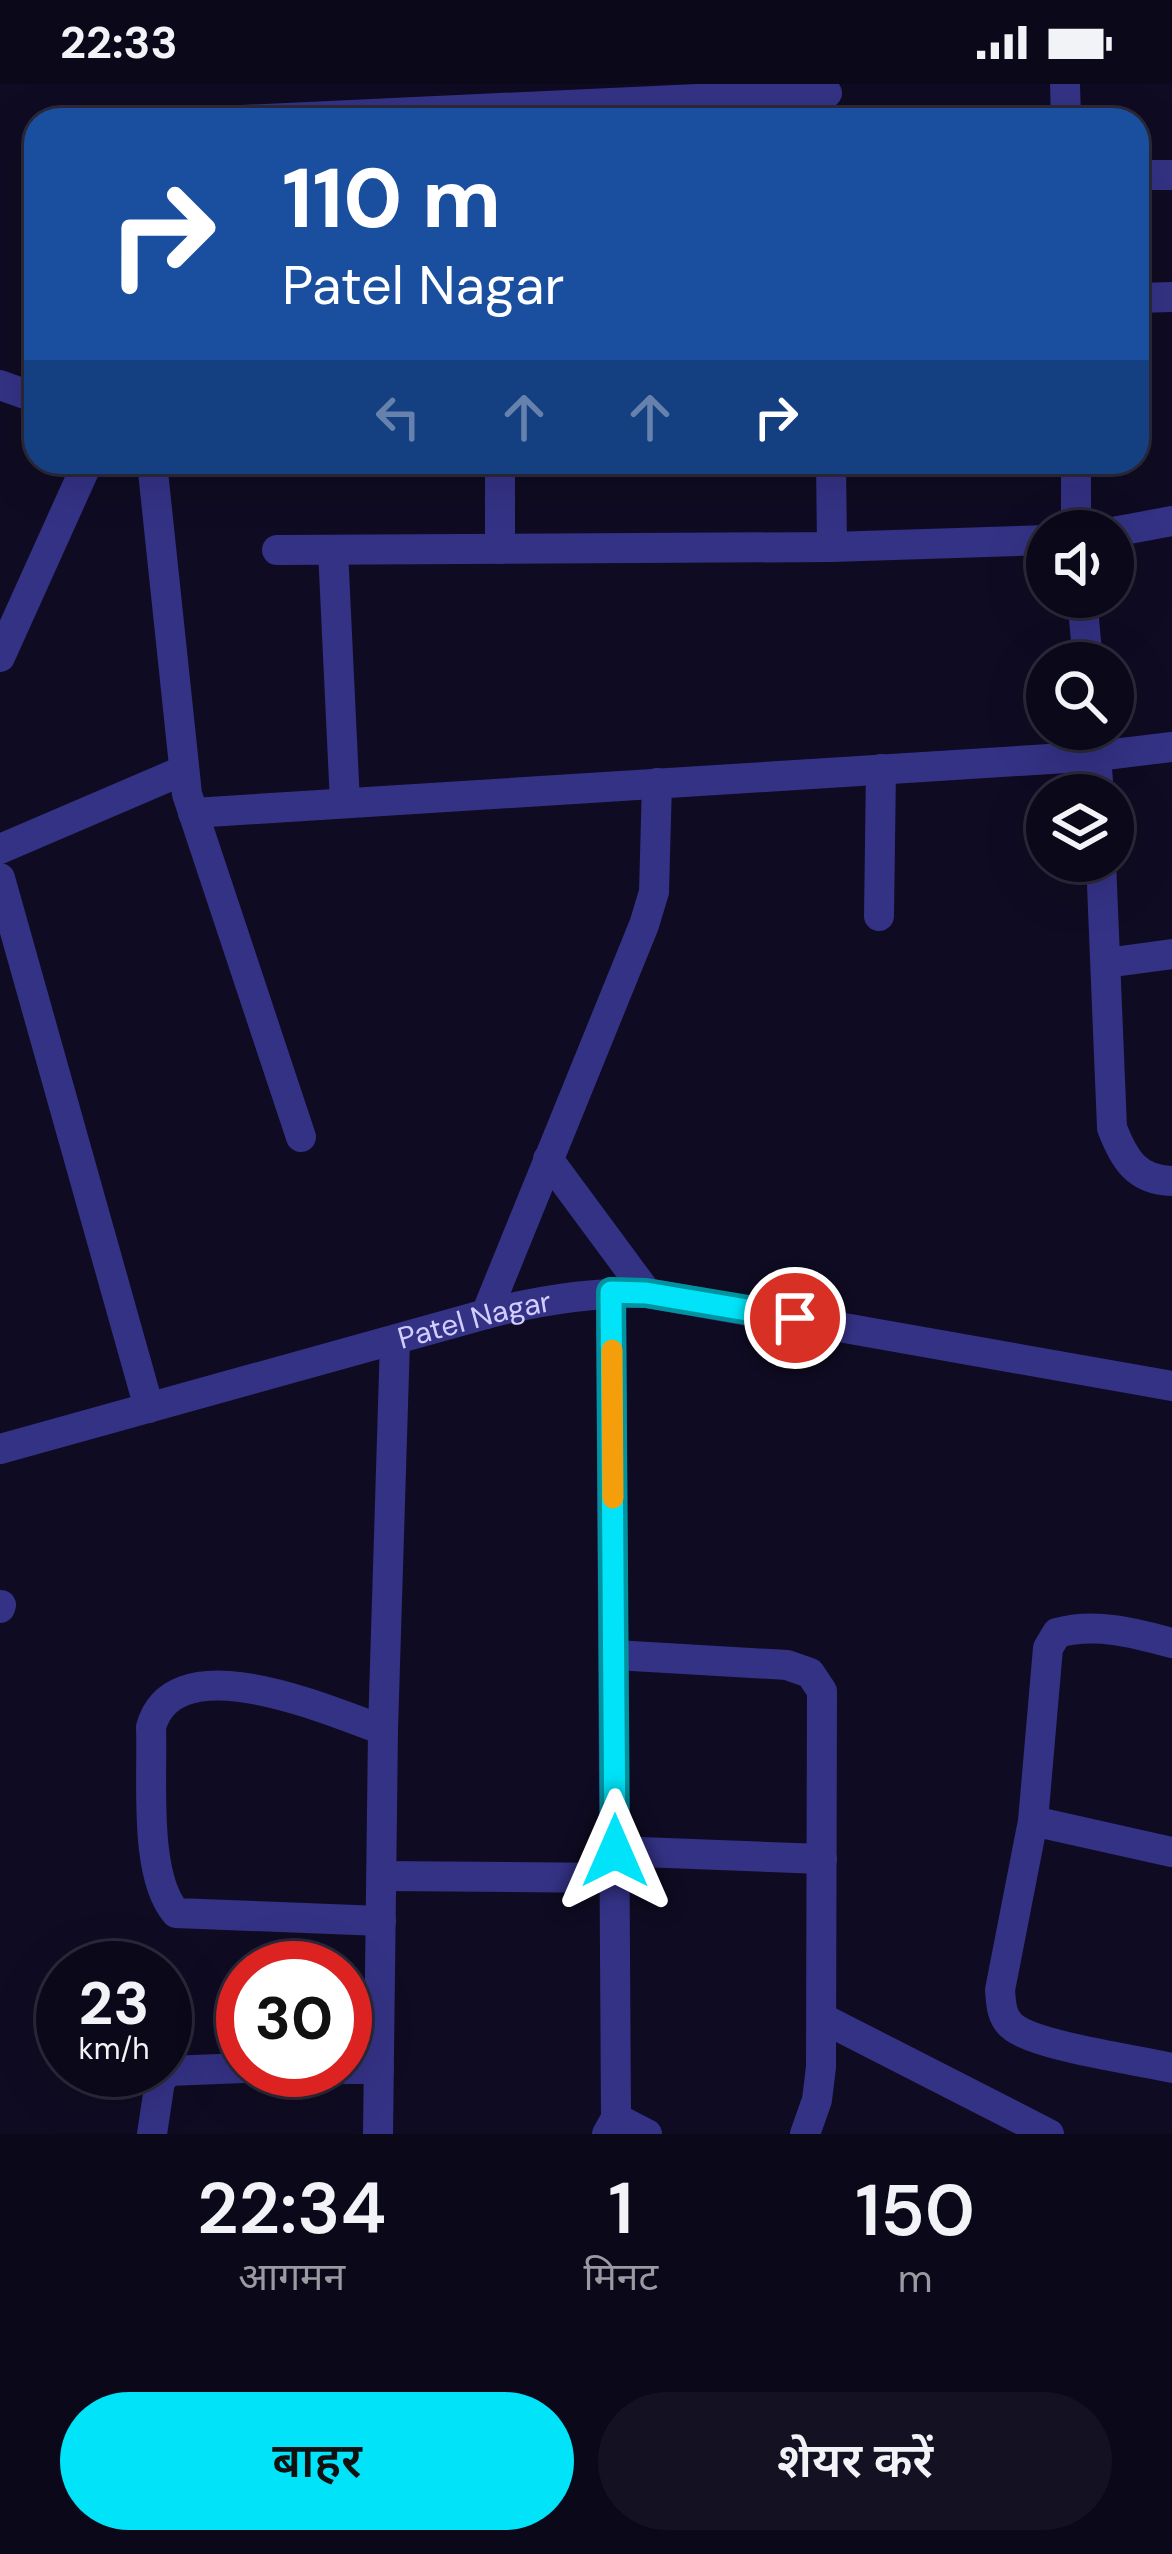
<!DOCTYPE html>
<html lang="hi">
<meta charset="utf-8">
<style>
:root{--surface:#0b081a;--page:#141123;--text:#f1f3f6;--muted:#9a9aa2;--line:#2b2939;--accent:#00e3f8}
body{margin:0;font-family:"DM Sans","Noto Sans Devanagari",sans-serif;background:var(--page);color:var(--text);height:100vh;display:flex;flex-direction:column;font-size:45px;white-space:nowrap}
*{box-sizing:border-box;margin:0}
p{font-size:39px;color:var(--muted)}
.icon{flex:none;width:66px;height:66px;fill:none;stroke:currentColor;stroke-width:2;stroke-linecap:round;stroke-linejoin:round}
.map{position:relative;height:2050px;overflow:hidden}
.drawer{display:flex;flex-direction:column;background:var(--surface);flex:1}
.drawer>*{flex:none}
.top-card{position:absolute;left:24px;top:24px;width:1125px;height:366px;border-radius:36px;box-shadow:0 12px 48px #0002,0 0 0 3px var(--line);background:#1a4fa0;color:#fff;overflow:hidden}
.tools{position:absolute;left:1026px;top:426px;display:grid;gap:24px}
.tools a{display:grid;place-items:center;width:108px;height:108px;border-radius:50%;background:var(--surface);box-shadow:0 12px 48px #0002,0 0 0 3px var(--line);font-size:60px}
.speed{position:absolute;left:36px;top:1857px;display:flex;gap:24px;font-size:60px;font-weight:700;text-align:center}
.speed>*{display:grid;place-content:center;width:156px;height:156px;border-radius:50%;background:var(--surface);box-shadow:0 12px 48px #0002,0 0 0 3px var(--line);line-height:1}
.speed small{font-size:30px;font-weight:400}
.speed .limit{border:18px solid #d22;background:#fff;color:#111}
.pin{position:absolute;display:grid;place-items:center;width:102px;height:102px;color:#fff;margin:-51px;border:6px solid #fff;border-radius:50%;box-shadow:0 3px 12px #0007}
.me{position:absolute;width:132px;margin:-66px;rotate:0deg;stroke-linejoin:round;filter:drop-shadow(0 0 9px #0008)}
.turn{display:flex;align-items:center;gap:42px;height:252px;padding:0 60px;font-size:54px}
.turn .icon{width:156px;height:156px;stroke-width:2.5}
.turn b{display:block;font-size:84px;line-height:102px}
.lanes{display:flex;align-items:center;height:114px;padding:0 60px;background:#0003;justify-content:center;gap:60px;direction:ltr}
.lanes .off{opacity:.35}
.eta{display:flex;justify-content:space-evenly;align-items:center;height:204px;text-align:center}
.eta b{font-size:72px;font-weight:600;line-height:84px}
.action{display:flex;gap:24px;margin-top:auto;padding:24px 60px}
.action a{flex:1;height:138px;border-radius:72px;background:var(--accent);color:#111;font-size:48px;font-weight:600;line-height:138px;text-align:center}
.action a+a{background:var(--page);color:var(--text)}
.status{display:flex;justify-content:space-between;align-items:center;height:84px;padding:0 60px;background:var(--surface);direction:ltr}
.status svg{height:33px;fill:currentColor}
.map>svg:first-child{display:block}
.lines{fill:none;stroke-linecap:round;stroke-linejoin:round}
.minor{stroke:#343285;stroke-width:30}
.route-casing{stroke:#0094a1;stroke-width:30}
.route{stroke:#00e3f8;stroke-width:21}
.slow{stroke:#f59e0b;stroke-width:21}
.labels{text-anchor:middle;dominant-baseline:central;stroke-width:12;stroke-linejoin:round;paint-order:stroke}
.street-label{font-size:30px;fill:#d2cdff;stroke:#0f0b22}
</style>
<div class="status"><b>22:33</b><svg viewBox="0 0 49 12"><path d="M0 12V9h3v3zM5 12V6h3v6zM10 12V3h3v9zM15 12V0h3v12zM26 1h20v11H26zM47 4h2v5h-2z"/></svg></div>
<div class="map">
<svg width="1172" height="2050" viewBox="0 0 1172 2050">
<rect width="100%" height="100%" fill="#0f0b22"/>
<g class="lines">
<g class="minor">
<path d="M1065,0L1066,36"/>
<path d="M242,36L827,9"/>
<path d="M1137,91H1172"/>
<path d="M1137,214L1172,213"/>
<path d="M0,301L36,314"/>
<path d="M152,378L187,710L301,1053"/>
<path d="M500,378V465"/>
<path d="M831,378L832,463"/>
<path d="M1076,378V447"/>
<path d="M1113,448L1172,437"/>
<path d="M277,466L832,463L1047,456"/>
<path d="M333,466L345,719"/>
<path d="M1082,513L1088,579"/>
<path d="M0,573L88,378"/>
<path d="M1094,645L1099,711"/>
<path d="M193,729L1097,672L1172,663"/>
<path d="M0,765L182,687"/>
<path d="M1101,777L1112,1044C1124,1075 1136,1096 1172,1097"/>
<path d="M0,794L149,1324"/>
<path d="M879,832L881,685"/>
<path d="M1106,879L1172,870"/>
<path d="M548,1075L647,1209"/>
<path d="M486,1230L644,841L654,808L657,699"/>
<path id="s1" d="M0,1365L486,1230C540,1216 591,1208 647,1209L1172,1302"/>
<path d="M0,1524L1,1521"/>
<path d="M1172,1559C1135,1549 1095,1538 1057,1549L1048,1564L1033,1737L1000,1906C1001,1918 1001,1933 1012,1942C1034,1962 1138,1976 1172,1984"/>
<path d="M615,1571L787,1581L810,1589L822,1607L821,1983L817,2016L805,2050"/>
<path d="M1033,1737L1172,1768"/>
<path d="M615,1767L822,1775"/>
<path d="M382,1792L615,1794"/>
<path d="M381,1837L176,1829C143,1791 153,1693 151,1643C175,1558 329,1627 383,1646"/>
<path d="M822,1934L1049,2050"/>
<path d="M345,1985H379"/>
<path d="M616,2034L647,2050"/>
<path d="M152,2050L160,1997L169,1987L243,1984"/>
<path d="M378,2050L383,1646L395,1256"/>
<path d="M607,2050L616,2034L611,1208"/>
</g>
</g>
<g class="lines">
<g class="route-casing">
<path id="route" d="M615,1767L611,1208L646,1209L795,1234"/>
</g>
<use href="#route" class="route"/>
<path class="slow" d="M612,1266L613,1414"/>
</g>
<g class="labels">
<g class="street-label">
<text stroke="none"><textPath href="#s1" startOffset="492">Patel Nagar</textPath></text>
</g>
</g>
</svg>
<div class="tools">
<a><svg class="icon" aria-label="sound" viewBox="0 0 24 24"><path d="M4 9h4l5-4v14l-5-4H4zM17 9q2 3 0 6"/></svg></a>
<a><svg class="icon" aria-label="search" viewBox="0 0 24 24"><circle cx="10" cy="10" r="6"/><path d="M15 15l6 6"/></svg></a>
<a><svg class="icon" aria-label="layers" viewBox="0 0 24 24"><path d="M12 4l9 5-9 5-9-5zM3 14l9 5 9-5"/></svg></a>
</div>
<div class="speed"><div>23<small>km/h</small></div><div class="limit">30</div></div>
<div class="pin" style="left:795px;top:1234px;background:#d93025"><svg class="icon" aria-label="arrive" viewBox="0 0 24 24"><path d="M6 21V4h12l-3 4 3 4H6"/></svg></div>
<svg class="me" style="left:615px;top:1767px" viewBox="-20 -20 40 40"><path d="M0-17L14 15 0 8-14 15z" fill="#00e3f8" stroke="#fff" stroke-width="4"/></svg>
<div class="top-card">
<div class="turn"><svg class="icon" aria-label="right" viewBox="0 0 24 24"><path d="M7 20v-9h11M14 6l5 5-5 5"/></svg><div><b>110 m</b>Patel Nagar</div></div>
<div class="lanes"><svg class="icon off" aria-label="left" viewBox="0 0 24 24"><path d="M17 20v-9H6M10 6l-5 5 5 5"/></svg><svg class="icon off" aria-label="ahead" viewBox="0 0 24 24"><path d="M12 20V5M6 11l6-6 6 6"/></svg><svg class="icon off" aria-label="ahead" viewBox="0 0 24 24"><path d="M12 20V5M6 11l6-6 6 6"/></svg><svg class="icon" aria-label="right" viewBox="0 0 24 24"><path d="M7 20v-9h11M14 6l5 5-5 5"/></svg></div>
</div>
</div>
<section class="drawer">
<div class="eta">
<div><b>22:34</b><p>आगमन</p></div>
<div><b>1</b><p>मिनट</p></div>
<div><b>150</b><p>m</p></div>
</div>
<div class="action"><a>बाहर</a><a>शेयर करें</a></div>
</section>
